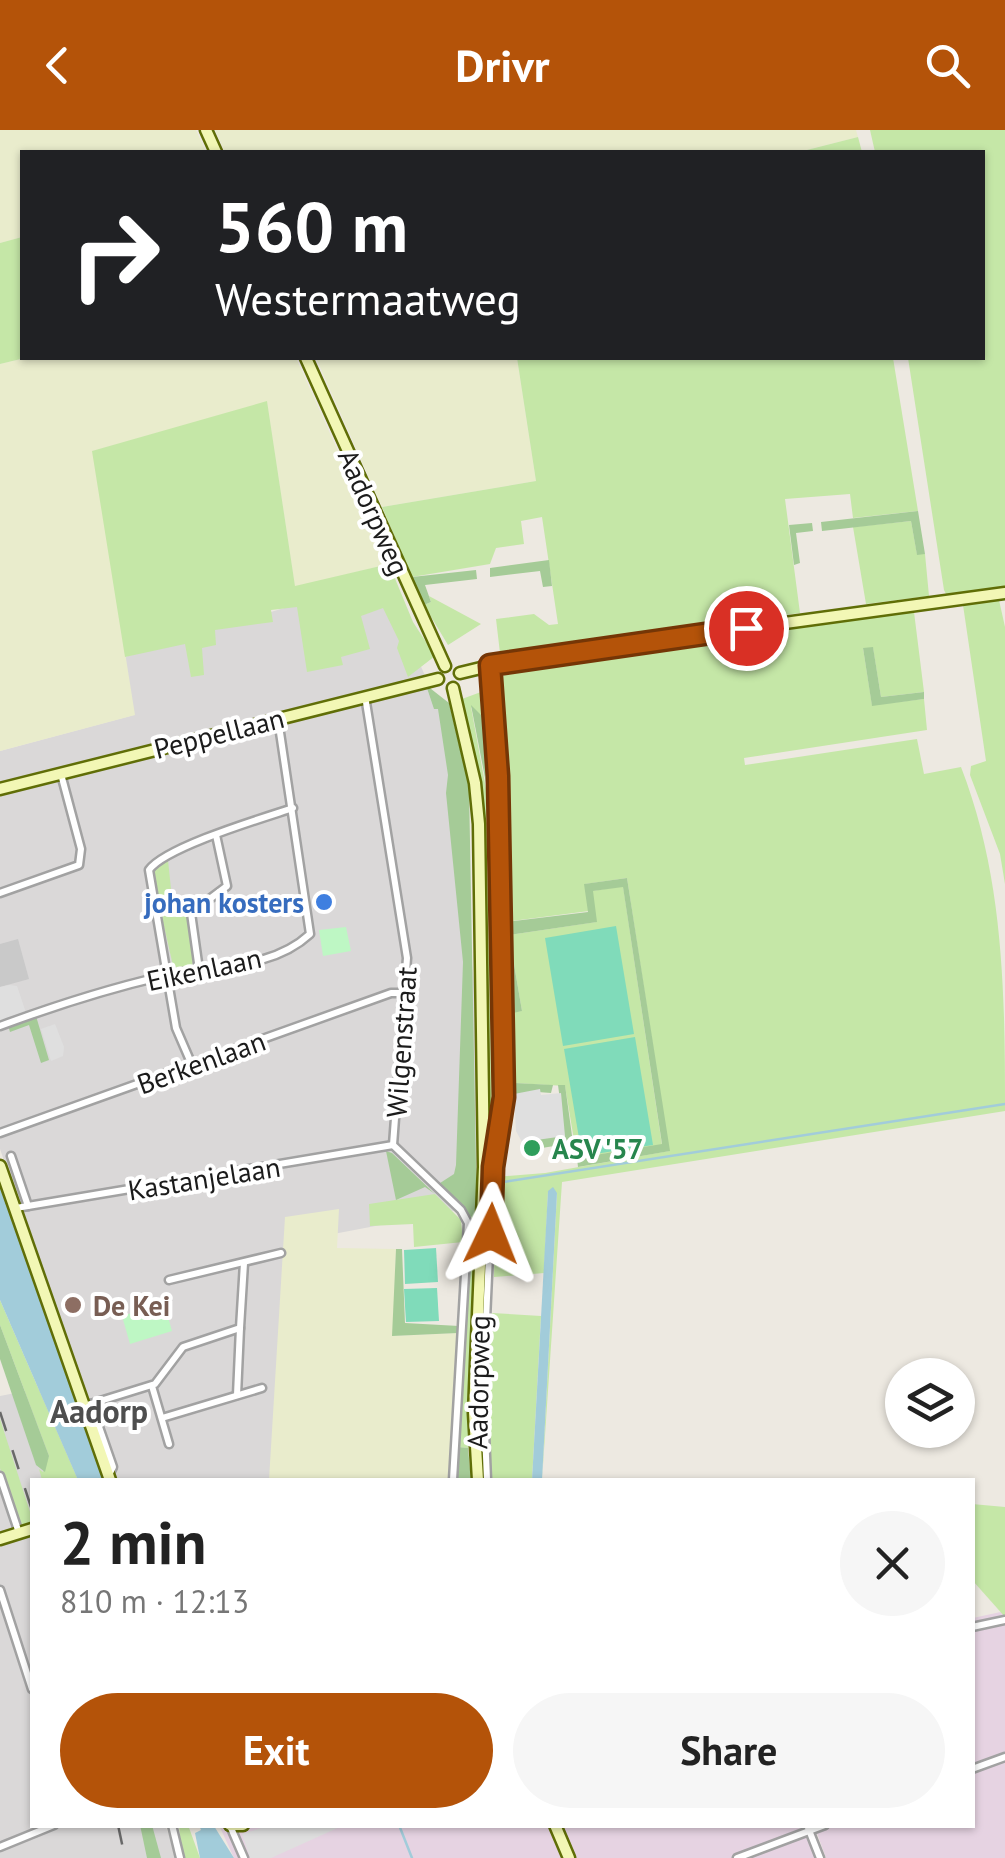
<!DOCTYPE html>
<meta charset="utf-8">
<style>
:root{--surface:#fff;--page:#f6f6f6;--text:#222;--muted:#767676;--accent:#b45309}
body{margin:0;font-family:"PT Sans",sans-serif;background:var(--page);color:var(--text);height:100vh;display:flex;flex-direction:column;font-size:38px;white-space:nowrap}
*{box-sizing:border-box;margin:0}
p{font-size:32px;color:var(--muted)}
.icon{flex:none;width:55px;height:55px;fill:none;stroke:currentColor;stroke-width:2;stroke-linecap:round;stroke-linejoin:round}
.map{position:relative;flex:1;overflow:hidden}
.details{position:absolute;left:30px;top:1348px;width:945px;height:350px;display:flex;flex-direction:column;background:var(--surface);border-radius:0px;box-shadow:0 2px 8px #0004}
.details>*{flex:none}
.hud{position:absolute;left:20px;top:20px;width:965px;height:210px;border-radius:0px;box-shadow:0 2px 8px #0004;background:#202124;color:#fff;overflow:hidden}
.buttons{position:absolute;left:885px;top:1228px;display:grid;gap:20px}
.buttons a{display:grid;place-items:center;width:90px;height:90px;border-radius:50%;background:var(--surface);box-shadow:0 2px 8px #0004;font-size:50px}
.pin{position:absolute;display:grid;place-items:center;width:85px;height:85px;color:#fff;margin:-42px;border:5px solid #fff;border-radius:50%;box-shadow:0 2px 10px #0007}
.me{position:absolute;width:110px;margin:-55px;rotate:2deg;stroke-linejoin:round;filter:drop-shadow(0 0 8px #0008)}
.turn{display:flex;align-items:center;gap:35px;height:210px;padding:0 30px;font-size:45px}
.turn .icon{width:130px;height:130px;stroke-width:2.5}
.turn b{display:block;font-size:70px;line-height:85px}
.round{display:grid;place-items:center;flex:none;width:105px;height:105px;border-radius:52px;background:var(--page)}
.head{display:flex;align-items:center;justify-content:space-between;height:170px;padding:0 30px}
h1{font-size:60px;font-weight:800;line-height:75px}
.action{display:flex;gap:20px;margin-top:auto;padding:20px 30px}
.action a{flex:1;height:115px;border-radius:60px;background:var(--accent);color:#fff;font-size:40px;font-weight:800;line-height:115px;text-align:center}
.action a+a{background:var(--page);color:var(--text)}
header{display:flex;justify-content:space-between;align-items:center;height:130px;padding:0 30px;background:var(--accent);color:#fff;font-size:45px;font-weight:800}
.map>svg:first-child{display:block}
.residential{fill:#dad8d8}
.industrial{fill:#e6d3e2}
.religious{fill:#c9c9c9}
.farmland{fill:#e9eccc}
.grass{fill:#c5e7a7}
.forest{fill:#a5cb97}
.park{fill:#bef7c4}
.pitch{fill:#80dbba}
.parking{fill:#dfdfdf}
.water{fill:#a2ccda}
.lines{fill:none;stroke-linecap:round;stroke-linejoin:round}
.stream{stroke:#a2ccda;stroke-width:2.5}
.street-casing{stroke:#a2a2a2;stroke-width:11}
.secondary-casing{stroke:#606e07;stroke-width:15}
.street{stroke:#fff;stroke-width:6}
.secondary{stroke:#f2f7b5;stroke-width:10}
.rail{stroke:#696969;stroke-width:2.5;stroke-dasharray:20 20;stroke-linecap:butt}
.route-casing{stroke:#753606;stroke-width:25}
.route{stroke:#b45309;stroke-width:18}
.shop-dot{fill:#3f7fe0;stroke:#fff;stroke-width:4}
.leisure-dot{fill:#2e9e5b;stroke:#fff;stroke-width:4}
.education-dot{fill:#8d6e63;stroke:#fff;stroke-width:4}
.labels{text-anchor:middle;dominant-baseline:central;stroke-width:8;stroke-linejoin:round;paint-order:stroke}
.street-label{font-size:28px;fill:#1b1b1b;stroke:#fff}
.shop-label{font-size:28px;font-weight:bold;fill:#366cbe;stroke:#fff;text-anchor:end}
.leisure-label{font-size:28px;font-weight:bold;fill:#27864d;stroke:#fff;text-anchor:start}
.education-label{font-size:28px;font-weight:bold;fill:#785e54;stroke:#fff;text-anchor:start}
.quarter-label{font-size:32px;font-weight:bold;fill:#4e4e4e;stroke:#fff}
</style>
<header><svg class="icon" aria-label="back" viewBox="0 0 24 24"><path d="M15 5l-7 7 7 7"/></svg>Drivr<svg class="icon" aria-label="search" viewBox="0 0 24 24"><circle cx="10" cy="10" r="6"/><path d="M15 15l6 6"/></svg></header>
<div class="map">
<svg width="1005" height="1728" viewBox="0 0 1005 1728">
<rect width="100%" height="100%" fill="#ede9e1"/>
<path class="residential" d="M381,448L446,592L480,908L484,1079L454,1081L302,1110L282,1350H32V1695H165L178,1728H0V1266L41,1258L69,1219L0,1019V621L134,585L125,527Z"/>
<g class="industrial">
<path d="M1005,1481V1728H826L814,1695H972L973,1488Z"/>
<path d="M219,1695H806L818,1728H234Z"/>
</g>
<path class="religious" d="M18,809L29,849L0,857V814Z"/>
<g class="farmland">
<path d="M0,0H196L206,22H22V107L0,113Z"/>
<path d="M215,0H856L858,7L799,22H225Z"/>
<path d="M25,228H296L389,434L295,457L267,272L93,321L135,585L0,621V234Z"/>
<path d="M316,228H517L536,351L382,377Z"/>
<path d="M339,1079L337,1118L396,1119L393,1206L458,1203L450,1348L269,1350L285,1087Z"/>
</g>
<g class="grass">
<path d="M870,0H1005V456L946,464L944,460L908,228H982V22H875Z"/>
<path d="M858,7L862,22H799Z"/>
<path d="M22,107L25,228L0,234V113Z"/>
<path d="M517,228H893L918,381L853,388L850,364L785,369L800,483L500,523L496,489L534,484L549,495L558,494L542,387L521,391L524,414L496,418L490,434L412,447L382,377L536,351Z"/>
<path d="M267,271L295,456L389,434L413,492L435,526L408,547L397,518L399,511L383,478L361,486L370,519L341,527L343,535L307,542L297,477L271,480L273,492L215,500L216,515L202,518L204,545L191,547L185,514L125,527L92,321Z"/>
<path d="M911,391L917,424H925L929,466L866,474L853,397Z"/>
<path d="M429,466L481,494L448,515L424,475L431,472Z"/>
<path d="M999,470L1005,497V754L1000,724L970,645L971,636L986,631L963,475Z"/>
<path d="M914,482L924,562L881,567L873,518H863L872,575L924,569L927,600L744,628L745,635L917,609L924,644L961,637C1004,748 1005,864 1005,981L562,1052L542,1350L557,1063L548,1061L544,1143L494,1147L496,1047L545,1043L669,1021L627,748L585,754L589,781L505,792L500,549L513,538Z"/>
<path d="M489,559L491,595L471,577L491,686L496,976L490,1021L485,687L462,569Z"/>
<path d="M168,730L173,778L188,775L193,830L192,837L174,840L153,748L155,738Z"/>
<path d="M623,756L662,1015L577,1028L565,956L515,953L513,882L522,881L509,805L596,792L592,761Z"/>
<path d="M435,1064L461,1090L463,1112L414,1117L413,1094L370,1096L369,1074Z"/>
<path d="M467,1085L477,1089L468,1318L458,1317L472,1100Z"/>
<path d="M0,1170L78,1350H42L39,1339L43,1342L49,1326L0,1195Z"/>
<path d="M492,1183L541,1186L532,1350H490L487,1278Z"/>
<path d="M0,1289L32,1388V1393L19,1397L0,1338Z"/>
<path d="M972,1374L1005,1377V1487L973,1451Z"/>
<path d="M179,1695H188L200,1728H182Z"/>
</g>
<g class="forest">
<path d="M918,381L925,424L917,425L911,391L822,401L821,392Z"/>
<path d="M812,393L813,401L796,403L800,433L794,435L789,395Z"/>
<path d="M549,430L552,456L543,457L540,441L490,447V438Z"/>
<path d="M476,440L477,449L425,455L431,472L424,475L412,447Z"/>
<path d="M873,517L881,567L924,562V569L872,576L863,518Z"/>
<path d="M426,555L449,573L469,657L477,1089L467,1085L437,1055L454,1044L456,1035L463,832L446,663L448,645L438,579H434Z"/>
<path d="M471,575L491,595L490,674Z"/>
<path d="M627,748L670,1021L578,1037L577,1028L662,1014L623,757L593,761L597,792L509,805L522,881L513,883L515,953L553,955L551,963L538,962L521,970L508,964L505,792L588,782L584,754Z"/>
<path d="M36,886L49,930L41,933L29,895L10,902L8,895Z"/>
<path d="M558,955H565L573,1013L523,1021L525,1011L563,993Z"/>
<path d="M386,1021L392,1023L435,1064L425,1057L396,1070Z"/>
<path d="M396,1119H402L405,1193L459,1196L458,1203L392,1206Z"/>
<path d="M0,1195L49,1326L45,1342L36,1335L0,1229Z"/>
<path d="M458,1317L468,1318L471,1350H456Z"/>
<path d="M140,1695H152L161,1728H147Z"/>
</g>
<g class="park">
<path d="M346,797L351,821L323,826L319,800Z"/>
<path d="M164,1173L172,1201L130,1214L122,1186Z"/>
</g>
<g class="pitch">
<path d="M616,796L634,904L563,916L545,808Z"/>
<path d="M635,907L653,1015L582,1026L564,919Z"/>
<path d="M436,1118L438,1152L405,1154L404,1120Z"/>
<path d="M437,1158L439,1191L406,1192L404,1159Z"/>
</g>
<g class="parking">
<path d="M9,855L17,856L26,883L0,891V857Z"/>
<path d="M55,894L64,917L63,926L51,931L41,899Z"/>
<path d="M540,959L541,965L561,963L565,1006L522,1012L516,1001L514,964Z"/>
<path d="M271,1695H342V1696L271,1728H250L242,1704Z"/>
</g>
<g class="water">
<path d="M0,1055L94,1323L103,1350H78L0,1170Z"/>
<path d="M553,1057L557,1063L542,1350H532L548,1061Z"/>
<path d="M199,1695L214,1696L234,1728H200L195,1703L201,1700Z"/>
</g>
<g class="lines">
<g class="stream">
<path d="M497,1053L1005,974"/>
<path d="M399,1695L412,1728"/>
</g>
<g class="street-casing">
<g id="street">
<path d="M365,566L407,828L393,1015"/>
<path d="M0,763L79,735L81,719L61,644"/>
<path d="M199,840L191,783L227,756L216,705"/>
<path d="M0,896C54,876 107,859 163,846C212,834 270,841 310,804L278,589"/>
<path d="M192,935L176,898L149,740C165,717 263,688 293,678"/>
<path d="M0,1003L391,863H403"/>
<path d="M393,1015L461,1080L468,1093L453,1350"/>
<path d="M11,1026L28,1076"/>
<path d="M16,1078L393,1015"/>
<path d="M169,1150L281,1123"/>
<path d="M152,1256L169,1314"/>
<path d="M237,1265L240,1198"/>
<path d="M91,1274L113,1337L110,1343"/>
<path d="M84,1276L155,1254L183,1217L240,1198L244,1133"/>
<path d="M162,1288L262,1258"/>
<path d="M0,1346L19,1403"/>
<path d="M487,1350L483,1255L493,1037L503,967L499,646L490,536"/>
<path d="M0,1460L32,1559"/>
<path d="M972,1497L1005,1490"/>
<path d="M972,1639L1005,1627"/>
<path d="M172,1695L180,1728"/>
<path d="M807,1695L820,1728"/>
<path d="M231,1698L244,1728"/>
<path d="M0,1717L54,1695"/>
<path d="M737,1728L825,1695"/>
</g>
</g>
<g class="secondary-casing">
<g id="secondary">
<path d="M206,0L216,22"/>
<path d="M306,228L445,536"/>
<path d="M460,543L514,530L1005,463"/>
<path d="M453,558L475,653L479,694L484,1037L474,1283L478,1350"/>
<path d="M0,659L438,549"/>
<path d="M0,1036L110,1350"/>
<path d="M0,1409L32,1399"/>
<path d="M230,1695H243"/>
<path d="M555,1695L569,1728"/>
</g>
</g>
<use href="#street" class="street"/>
<use href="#secondary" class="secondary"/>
<g class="rail">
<path d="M0,1282L32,1380"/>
<path d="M118,1695L125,1728"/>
</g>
</g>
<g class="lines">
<g class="route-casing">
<path id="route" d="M491,1104L493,1037L504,967L498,646L490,535L746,498"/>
</g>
<use href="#route" class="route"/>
</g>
<circle class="shop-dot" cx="324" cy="772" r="10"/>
<circle class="leisure-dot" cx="532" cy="1018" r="10"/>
<circle class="education-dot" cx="73" cy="1175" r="10"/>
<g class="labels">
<g class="street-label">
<text transform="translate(374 382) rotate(66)">Aadorpweg</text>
<text transform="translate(219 603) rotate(-14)">Peppellaan</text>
<text transform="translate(204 839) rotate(-12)">Eikenlaan</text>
<text transform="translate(401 912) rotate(-86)">Wilgenstraat</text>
<text transform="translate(201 932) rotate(-20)">Berkenlaan</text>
<text transform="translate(204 1048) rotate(-9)">Kastanjelaan</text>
<text transform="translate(478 1252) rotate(-89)">Aadorpweg</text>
</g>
<g class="shop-label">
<text x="304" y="772">johan kosters</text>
</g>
<g class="leisure-label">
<text x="552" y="1018">ASV '57</text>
</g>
<g class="education-label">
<text x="93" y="1175">De Kei</text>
</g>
<g class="quarter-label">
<text x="99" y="1281">Aadorp</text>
</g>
</g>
</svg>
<div class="buttons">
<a><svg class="icon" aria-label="layers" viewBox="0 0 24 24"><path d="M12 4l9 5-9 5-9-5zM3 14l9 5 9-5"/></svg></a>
</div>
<div class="pin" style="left:746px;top:498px;background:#d93025"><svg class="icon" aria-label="arrive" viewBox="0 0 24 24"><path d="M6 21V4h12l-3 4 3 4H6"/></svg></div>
<svg class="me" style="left:491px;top:1104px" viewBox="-20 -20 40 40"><path d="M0-17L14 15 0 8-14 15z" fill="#b45309" stroke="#fff" stroke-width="4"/></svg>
<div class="hud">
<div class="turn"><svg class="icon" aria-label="right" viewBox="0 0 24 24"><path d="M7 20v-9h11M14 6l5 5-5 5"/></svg><div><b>560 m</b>Westermaatweg</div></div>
</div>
<section class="details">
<div class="head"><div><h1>2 min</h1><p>810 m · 12:13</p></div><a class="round"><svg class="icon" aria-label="close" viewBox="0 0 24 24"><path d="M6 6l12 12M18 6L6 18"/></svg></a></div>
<div class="action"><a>Exit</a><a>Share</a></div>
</section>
</div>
